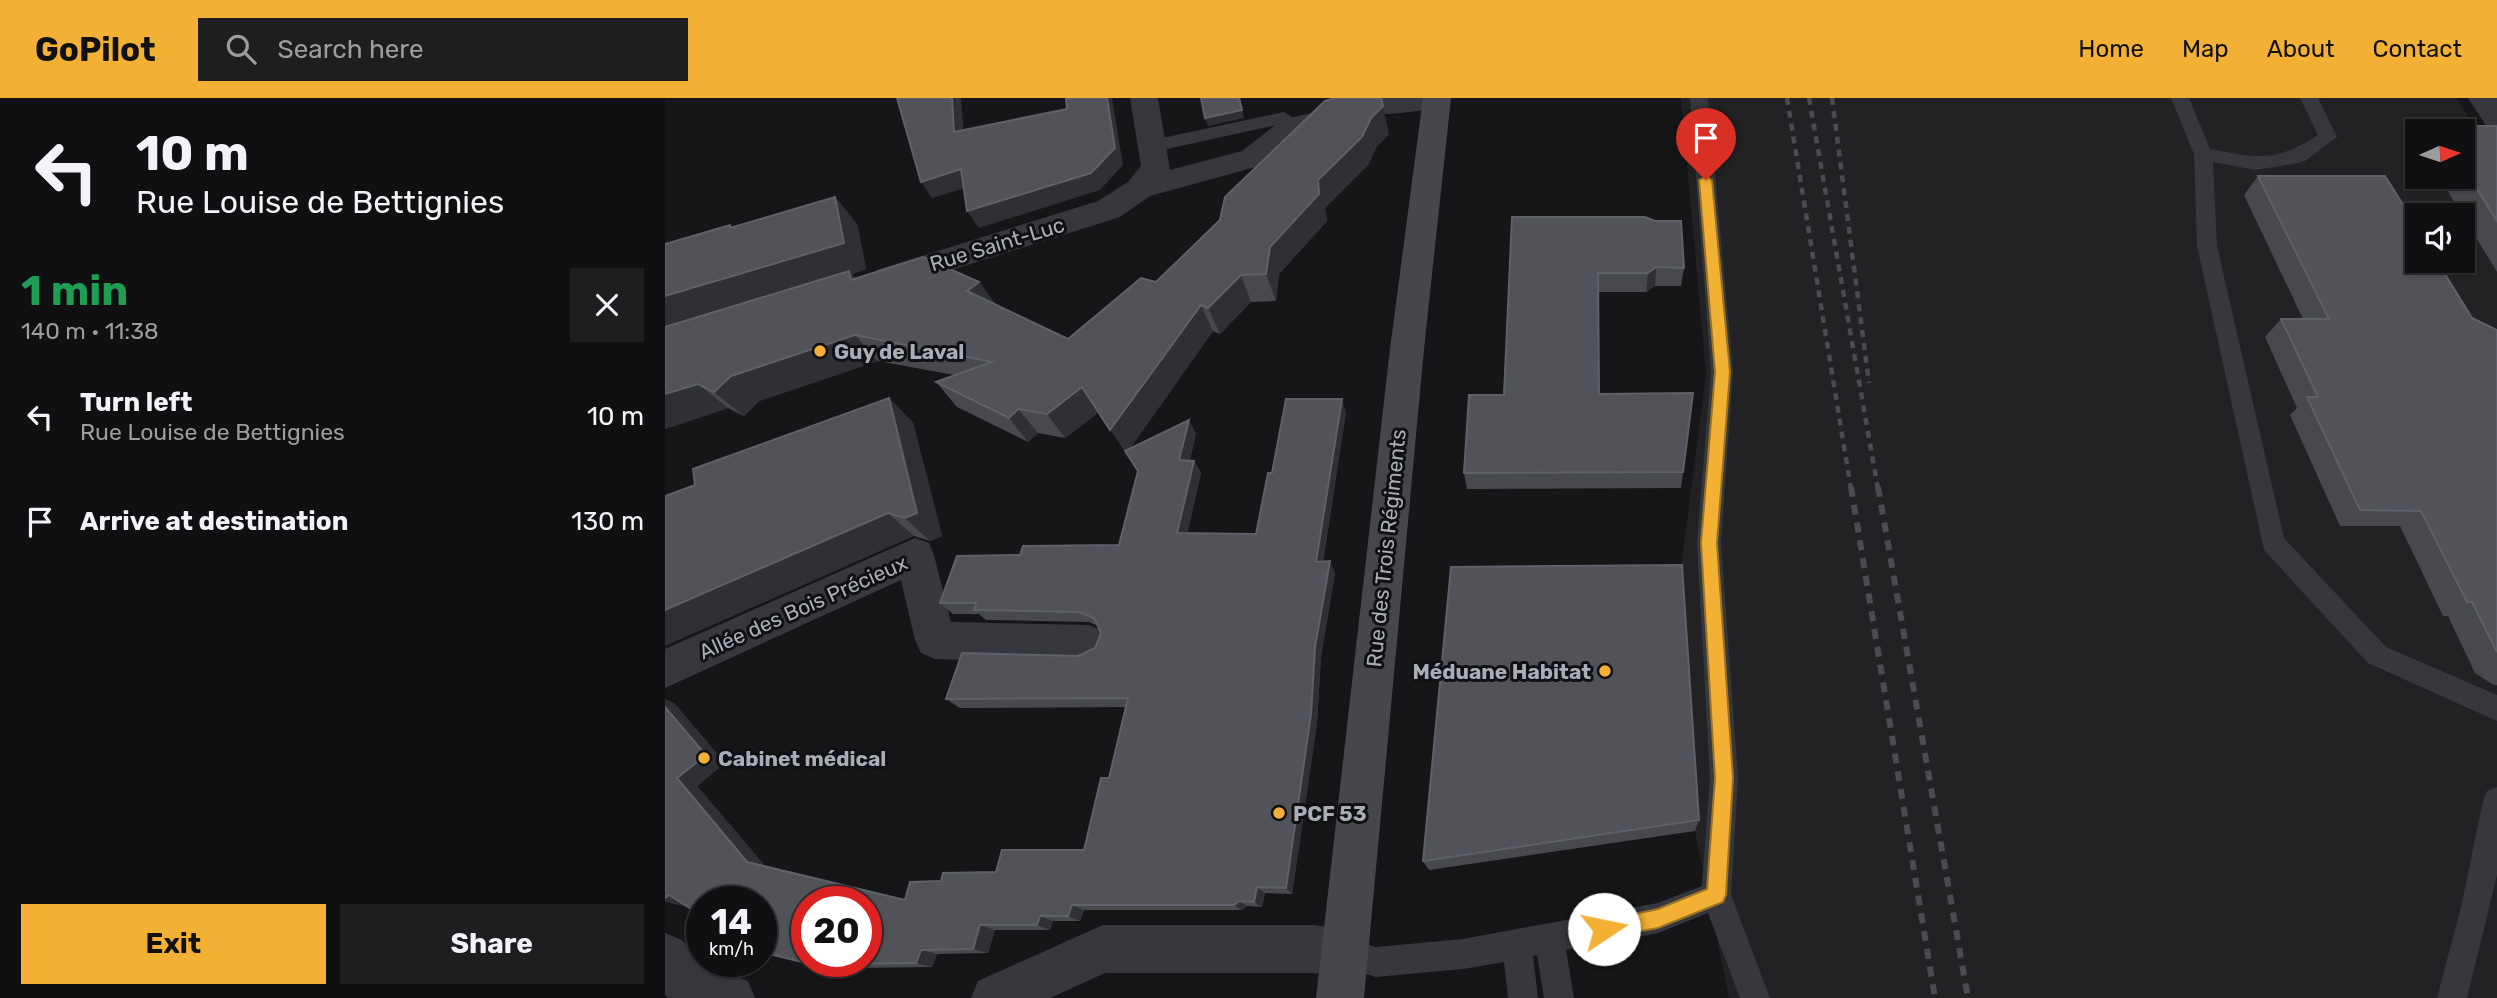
<!DOCTYPE html>
<meta charset="utf-8">
<style>
:root{--surface:#101012;--page:#1e1e20;--text:#f1f3f6;--muted:#9c9d9f;--line:#303032;--accent:#f2b134}
body{margin:0;font-family:Rubik,sans-serif;background:var(--page);color:var(--text);height:100vh;display:flex;flex-direction:column;font-size:26px;white-space:nowrap}
*{box-sizing:border-box;margin:0}
p{font-size:23px;color:var(--muted)}
.icon{flex:none;width:38px;height:38px;fill:none;stroke:currentColor;stroke-width:2;stroke-linecap:round;stroke-linejoin:round}
.map{position:relative;flex:1;overflow:hidden}
.side{display:flex;flex-direction:column;background:var(--surface);width:665px}
.side>*{flex:none}
.hud{background:#101012;color:var(--text);overflow:hidden}
.needle{width:46px;rotate:87deg}
.tools{position:absolute;left:1740px;top:21px;display:grid;gap:14px}
.tools a{display:grid;place-items:center;width:70px;height:70px;border-radius:0px;background:var(--surface);box-shadow:0 2px 5px #0004,0 0 0 2px var(--line);font-size:35px}
.speed{position:absolute;left:21px;top:788px;display:flex;gap:14px;font-size:35px;font-weight:700;text-align:center}
.speed>*{display:grid;place-content:center;width:91px;height:91px;border-radius:50%;background:var(--surface);box-shadow:0 2px 5px #0004,0 0 0 2px var(--line);line-height:1}
.speed small{font-size:18px;font-weight:400}
.speed .limit{border:10px solid #d22;background:#fff;color:#111}
.pin{position:absolute;display:grid;place-items:center;width:60px;height:60px;color:#fff;margin:-72px -30px;border-radius:50% 50% 50% 0;rotate:-45deg;box-shadow:0 0 7px #0007}
.pin .icon{rotate:45deg}
.me{position:absolute;width:77px;margin:-38px;rotate:79deg;stroke-linejoin:round;filter:drop-shadow(0 0 5px #0008)}
.turn{display:flex;align-items:center;gap:24px;height:147px;padding:0 21px;font-size:32px}
.turn .icon{width:91px;height:91px;stroke-width:2.5}
.turn b{display:block;font-size:49px;line-height:60px}
.round{display:grid;place-items:center;flex:none;width:74px;height:74px;border-radius:0px;background:var(--page)}
.head{display:flex;align-items:center;justify-content:space-between;height:119px;padding:0 21px}
h1{font-size:42px;font-weight:700;line-height:52px;color:#1e9e55}
.cta{display:flex;gap:14px;margin-top:auto;padding:14px 21px}
.cta a{flex:1;height:80px;border-radius:0px;background:var(--accent);color:#111;font-size:28px;font-weight:700;line-height:80px;text-align:center}
.cta a+a{background:var(--page);color:var(--text)}
ul{padding:0;list-style:none}
li{display:flex;align-items:center;gap:21px;height:105px;padding:0 21px}
li div{flex:1}
li b{display:block;font-size:26px}
li em{font-style:normal}
header{display:flex;align-items:center;gap:42px;box-sizing:border-box;height:98px;padding:0 35px;background:var(--accent);color:#111}
header strong{font-size:33px}
nav{display:flex;gap:38px;margin-inline-start:auto;font-size:24px}
.search{width:490px;height:63px;background:var(--page);display:flex;align-items:center;gap:18px;box-sizing:border-box;padding:0 24px;border-radius:0px;color:var(--muted);font-size:26px}
main{display:flex;flex:1;min-height:0}
.map>svg:first-child{display:block}
.built{fill:#222225;fill-rule:evenodd}
.lines{fill:none;stroke-linecap:round;stroke-linejoin:round}
.service{fill:#37383d;fill-rule:evenodd}
.minor{fill:#37383d;fill-rule:evenodd}
.secondary{fill:#45474d;fill-rule:evenodd}
.rail-far1{stroke:#4a4c52;stroke-width:4.5;stroke-dasharray:7 6;stroke-linecap:butt}
.rail{stroke:#4a4c52;stroke-width:6;stroke-dasharray:10 8;stroke-linecap:butt}
.wall{fill:#47494d}
.shaded-wall{fill:#2f3033}
.building{fill:#525359;stroke:#5f6168;stroke-width:2;fill-rule:evenodd}
.route{fill:#f2b134;stroke:#9d7322;stroke-width:2}
.poi-dot{fill:#f2b134;stroke:#111113;stroke-width:2.5}
.labels{text-anchor:middle;dominant-baseline:central;stroke-width:6;stroke-linejoin:round;paint-order:stroke}
.street-label{font-size:21px;fill:#a8adb8;stroke:#111113}
.poi-label{font-size:21px;font-weight:bold;fill:#a8adb8;stroke:#111113;text-anchor:start}
</style>
<header>
<strong>GoPilot</strong>
<div class="search"><svg class="icon" aria-label="search" viewBox="0 0 24 24"><circle cx="10" cy="10" r="6"/><path d="M15 15l6 6"/></svg>Search here</div>
<nav><a>Home</a><a>Map</a><a>About</a><a>Contact</a></nav>
</header>
<main>
<section class="side">
<div class="hud">
<div class="turn"><svg class="icon" aria-label="left" viewBox="0 0 24 24"><path d="M17 20v-9H6M10 6l-5 5 5 5"/></svg><div><b>10 m</b>Rue Louise de Bettignies</div></div>
</div>
<div class="head"><div><h1>1 min</h1><p>140 m · 11:38</p></div><a class="round"><svg class="icon" aria-label="close" viewBox="0 0 24 24"><path d="M6 6l12 12M18 6L6 18"/></svg></a></div>
<ul>
<li><svg class="icon" aria-label="left" viewBox="0 0 24 24"><path d="M17 20v-9H6M10 6l-5 5 5 5"/></svg><div><b>Turn left</b><p>Rue Louise de Bettignies</p></div><em>10 m</em></li>
<li><svg class="icon" aria-label="arrive" viewBox="0 0 24 24"><path d="M6 21V4h12l-3 4 3 4H6"/></svg><div><b>Arrive at destination</b></div><em>130 m</em></li>
</ul>
<div class="cta"><a>Exit</a><a>Share</a></div>
</section>
<div class="map">
<svg width="1832" height="900" viewBox="0 0 1832 900">
<rect width="100%" height="100%" fill="#161618"/>
<path class="built" d="M1016,0H1791L1824,48L1797,33H1752V79H1774L1832,174V900H1064L1030,733L1014,485L1041,276ZM1752,117H1797V163H1752Z"/>
<g class="lines">
<g class="service">
<path d="M1025,0H1043L1068,273L1056,445L1073,680L1066,797L1105,900H1075L1043,815L993,835L901,852L909,900H879L872,857L868,858L873,900H843L839,864L798,871L711,879L667,865L663,854L667,843L678,839L711,849L798,841L993,805L1037,788L1045,680L1032,445L1046,273Z"/>
<path d="M1506,0H1524L1545,51C1593,60 1610,65 1653,37L1635,0H1653L1672,39L1640,63L1633,65L1590,72L1548,64L1552,148L1619,440L1721,549L1832,597V623L1703,565L1599,452L1532,148L1529,56Z"/>
<path d="M619,14L628,20L625,24L488,54L481,52L479,48L481,44L488,42Z"/>
<path d="M1832,689V777L1802,900H1772L1796,809L1818,703L1822,693Z"/>
</g>
<g class="minor">
<path d="M465,0H493L505,72L577,53L617,22L670,9L680,11L684,18L680,25L637,36L598,67L485,98L455,119L223,192L212,188L207,180L212,172L433,103L463,84L476,68Z"/>
<path d="M710,0H785L786,2L782,8C769,12 715,18 704,16L700,9Z"/>
<path d="M1803,0H1832V31L1822,29Z"/>
<path d="M250,440L264,445L269,457L286,524L424,527L438,533L444,546L438,559L424,565L270,561L256,555L250,542L236,482L0,590V551Z"/>
<path d="M438,827H647L678,830L695,837L702,854L695,871L678,878L647,875H440L385,900H306L313,883Z"/>
<path d="M0,835L17,842L38,867L83,883L90,900H3L0,897Z"/>
</g>
<path class="secondary" d="M758,0H786L759,251L699,900H651L725,251Z"/>
<g class="rail-far1">
<path d="M1122,0L1186,391"/>
<path d="M1144,0L1213,391"/>
<path d="M1167,0L1204,285"/>
</g>
<g class="rail">
<path d="M1186,389L1270,900"/>
<path d="M1213,389L1303,900"/>
</g>
</g>
<g class="wall">
<path d="M1772,28H1832V174L1774,79H1797V33H1767Z"/>
<path d="M724,36L712,48L703,67L660,110L662,123L614,176L611,203L586,204L555,236L548,233L465,350L531,335L525,362L529,363L536,375L522,435L591,436L607,375L681,314L658,464L670,475L656,559L652,625L627,796L600,795L597,809L582,808L577,812H419L415,823H388L385,832H330L323,855L272,856L267,869L188,870V876L170,872L20,807L18,808L9,605L60,665L32,688L100,768L240,802L276,783L331,774L419,752L444,680L461,609L295,610L281,601L413,558L430,550L436,535L433,528L424,524L321,522L314,516H288L275,505L355,457L454,447L473,373L434,314L400,340L373,335L363,344L292,309L271,284L289,277L213,263L94,303L79,318L63,310L0,331V146L65,127L68,130L170,99L192,126L201,171L187,176L190,180L314,184L330,206L403,241Z"/>
<path d="M1593,78L1807,220L1832,232V587H1829L1810,575L1783,518H1778L1735,428H1675L1625,317L1632,310L1600,239L1616,221H1638L1579,97Z"/>
<path d="M847,119L1019,170L1016,188H990L981,194H933L934,296L1018,374L1016,390L802,391L799,375L839,297Z"/>
<path d="M224,300L248,325L277,438L265,443L249,438L30,387Z"/>
<path d="M1034,722L1030,733L764,772L758,763Z"/>
</g>
<g class="shaded-wall">
<path d="M287,0H296L300,51L289,34Z"/>
<path d="M442,0H447L458,67L435,92L314,130L302,113Z"/>
<path d="M574,0H575L579,20L543,28L540,20Z"/>
<path d="M718,8L724,36L712,48L703,67L660,110L662,123L614,176L611,203L601,176L605,149L653,82L706,20Z"/>
<path d="M296,71L307,88L267,100L256,84Z"/>
<path d="M170,99L192,126L201,171L187,176L207,200L0,233V198Z"/>
<path d="M991,169L990,188L981,194L983,175Z"/>
<path d="M576,177L586,204L555,236L543,210Z"/>
<path d="M314,184L333,210L302,193Z"/>
<path d="M536,207L548,233L462,355L445,332Z"/>
<path d="M190,237L213,263L94,303L79,318L49,294L66,278Z"/>
<path d="M33,286L63,310L0,331V296Z"/>
<path d="M417,289L434,314L400,340L382,316Z"/>
<path d="M224,300L248,325L277,438L265,443L240,420Z"/>
<path d="M677,301L681,314L656,475L651,464Z"/>
<path d="M353,311L373,335L363,344L344,320Z"/>
<path d="M524,322L531,335L522,374L514,362Z"/>
<path d="M529,363L536,375L520,447L512,435Z"/>
<path d="M223,415L249,438L0,548V512Z"/>
<path d="M665,463L670,475L656,559L652,625L627,796L621,790L650,549Z"/>
<path d="M0,601L9,605L60,665L32,688L102,770L82,764L12,680L0,609Z"/>
<path d="M592,789L600,795L597,809L589,804Z"/>
<path d="M4,797L26,803L18,808L0,804V800Z"/>
<path d="M574,803L582,808L577,812L569,807Z"/>
<path d="M407,807L419,812L415,823L403,818Z"/>
<path d="M375,818L388,823L385,832L372,827Z"/>
<path d="M315,827L330,832L323,855L308,851Z"/>
<path d="M256,852L272,856L267,869L251,865Z"/>
<path d="M170,866L188,870V876L170,872Z"/>
</g>
<g class="building">
<path d="M232,0H287L289,34L402,11L401,0H442L450,50L426,75L302,113L296,71L256,84Z"/>
<path d="M536,0H574L577,12L540,20Z"/>
<path d="M670,0H716L718,8L706,20L697,39L653,82L654,96L605,149L601,176L576,177L543,210L536,207L445,332L417,289L382,316L353,311L344,320L271,284L327,264L190,237L66,278L49,294L33,286L0,296V229L184,173L186,182L258,159L314,184L302,193L403,241L476,180L491,184L555,122L560,99L660,3Z"/>
<path d="M1772,28H1832V123L1797,67V33H1776Z"/>
<path d="M1593,78H1720L1752,129V163H1772L1807,220L1832,232V554L1807,504H1802L1756,413L1695,412L1642,299H1653L1616,221H1664Z"/>
<path d="M170,99L179,145L0,198V146L65,127V130Z"/>
<path d="M847,119H980L990,123H1016L1019,170L991,169L983,175H933L934,296L1028,295L1018,374L799,375L804,297H839Z"/>
<path d="M224,300L252,415L240,420L223,415L0,512V398L30,387L28,371Z"/>
<path d="M621,301H677L651,464L665,463L650,549L646,616L621,790L592,789L589,804L574,803L569,807H407L403,818H375L372,827H315L308,851L256,852L251,865L170,866V872L96,854V803H37V818L4,797L0,800V609L41,657L12,680L82,764L240,802L245,784L276,783L278,775L331,774L337,752H419L436,680H444L463,600L281,601L297,555L413,558L430,550L436,535L429,520L414,514L309,512L311,505H275L292,458L355,457L358,448L454,447L473,373L460,353L524,322L514,362L529,363L512,435L591,436L603,375H607ZM142,803H201V863H142Z"/>
<path d="M1017,467L1034,722L758,763L786,469Z"/>
</g>
<path class="route" d="M1041,78L1047,82L1065,274L1052,445L1068,680L1061,797L1058,804L993,830L939,840L932,837L929,831L932,824L993,811L1042,791L1050,680L1036,445L1050,274L1034,82Z"/>
<g class="poi-dot">
<circle cx="155" cy="253" r="7"/>
<circle cx="940" cy="573" r="7"/>
<circle cx="39" cy="660" r="7"/>
<circle cx="614" cy="715" r="7"/>
</g>
<g class="labels">
<g class="street-label">
<text transform="translate(332 146) rotate(-17)">Rue Saint-Luc</text>
<text transform="translate(721 450) rotate(-84)">Rue des Trois Régiments</text>
<text transform="translate(138 509) rotate(-24)">Allée des Bois Précieux</text>
</g>
<g class="poi-label">
<text x="169" y="253">Guy de Laval</text>
<text x="926" y="573" text-anchor="end">Méduane Habitat</text>
<text x="53" y="660">Cabinet médical</text>
<text x="628" y="715">PCF 53</text>
</g>
</g>
</svg>
<div class="tools">
<a><svg class="needle" viewBox="-14 -14 28 28"><path d="M0-13l5 13h-10z" fill="#e53935"/><path d="M0 13l5-13h-10z" fill="#9c9d9f"/></svg></a>
<a><svg class="icon" aria-label="sound" viewBox="0 0 24 24"><path d="M4 9h4l5-4v14l-5-4H4zM17 9q2 3 0 6"/></svg></a>
</div>
<div class="speed"><div>14<small>km/h</small></div><div class="limit">20</div></div>
<div class="pin" style="left:1041px;top:82px;background:#d93025"><svg class="icon" aria-label="arrive" viewBox="0 0 24 24"><path d="M6 21V4h12l-3 4 3 4H6"/></svg></div>
<svg class="me" style="left:939px;top:831px" viewBox="-20 -20 40 40"><circle r="19" fill="#fff"/><path d="M0-13L10 11 0 6-10 11z" fill="#f2b134"/></svg>
</div>
</main>
